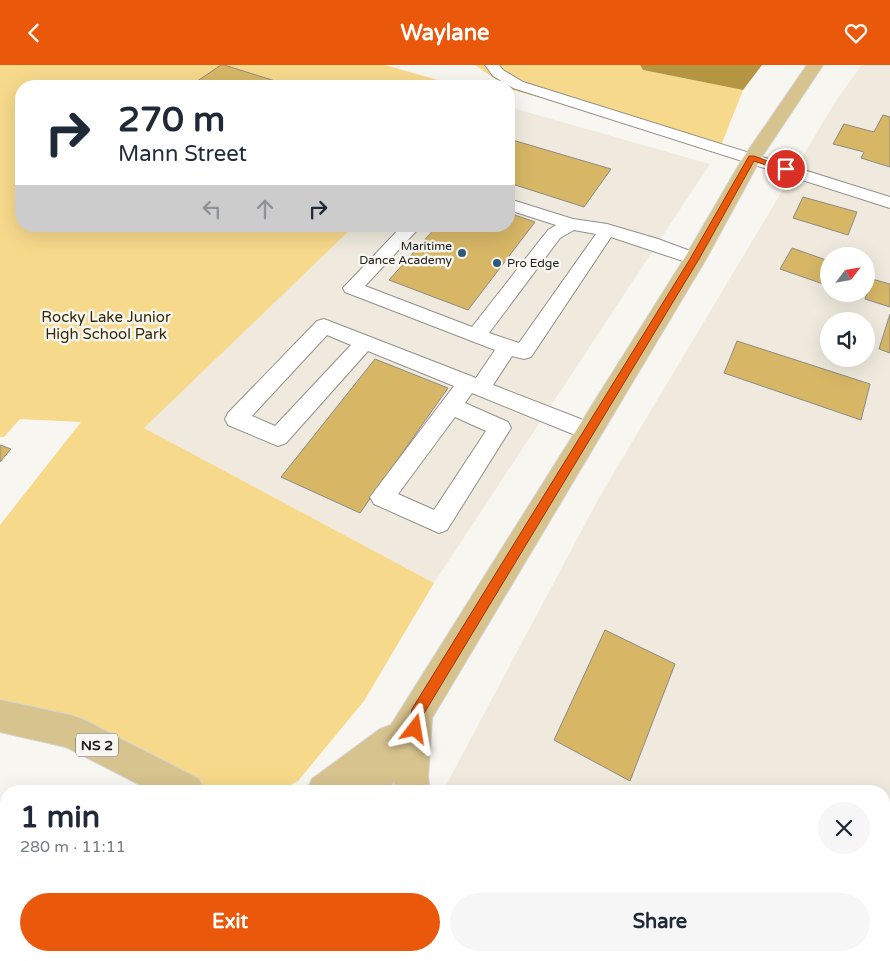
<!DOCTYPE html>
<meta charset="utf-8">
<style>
:root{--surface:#fff;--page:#f6f6f7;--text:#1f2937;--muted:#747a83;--accent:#ea580c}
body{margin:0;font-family:"Varela Round",sans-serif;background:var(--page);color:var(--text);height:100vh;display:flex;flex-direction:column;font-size:19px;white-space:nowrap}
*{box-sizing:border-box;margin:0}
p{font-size:16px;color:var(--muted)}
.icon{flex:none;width:28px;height:28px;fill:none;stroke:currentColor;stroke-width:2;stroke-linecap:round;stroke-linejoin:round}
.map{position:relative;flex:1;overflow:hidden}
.panel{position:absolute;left:0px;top:720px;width:890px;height:176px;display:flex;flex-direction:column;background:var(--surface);border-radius:20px 20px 0 0;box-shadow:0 5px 20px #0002}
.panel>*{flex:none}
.hud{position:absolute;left:15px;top:15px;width:500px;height:152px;border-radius:20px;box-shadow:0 5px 20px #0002;background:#fff;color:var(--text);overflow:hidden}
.needle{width:32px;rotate:59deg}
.controls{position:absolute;left:820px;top:182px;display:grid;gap:10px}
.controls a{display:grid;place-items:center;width:55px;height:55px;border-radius:50%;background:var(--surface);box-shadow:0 5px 20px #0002;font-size:25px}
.pin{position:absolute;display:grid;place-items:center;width:42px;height:42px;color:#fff;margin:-21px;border:2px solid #fff;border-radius:50%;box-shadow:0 1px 5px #0007}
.me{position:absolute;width:55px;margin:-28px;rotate:14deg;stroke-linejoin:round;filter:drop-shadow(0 0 4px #0008)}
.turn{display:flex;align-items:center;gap:18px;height:105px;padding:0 20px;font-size:22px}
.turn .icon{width:65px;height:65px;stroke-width:2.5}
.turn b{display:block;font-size:35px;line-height:42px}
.lanes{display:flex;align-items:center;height:48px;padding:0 20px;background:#0003;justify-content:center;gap:25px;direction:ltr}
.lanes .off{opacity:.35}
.round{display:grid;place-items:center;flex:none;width:52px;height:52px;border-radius:26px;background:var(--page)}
.headline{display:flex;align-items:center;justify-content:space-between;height:85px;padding:0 20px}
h1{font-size:30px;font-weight:700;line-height:38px}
.primary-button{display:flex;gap:10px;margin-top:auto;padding:10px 20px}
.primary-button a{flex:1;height:58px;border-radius:30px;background:var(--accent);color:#fff;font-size:20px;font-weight:700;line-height:58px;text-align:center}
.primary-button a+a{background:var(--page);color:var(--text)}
header{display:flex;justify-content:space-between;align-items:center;height:65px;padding:0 20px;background:var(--accent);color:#fff;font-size:22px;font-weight:700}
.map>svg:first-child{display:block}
.built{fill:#efeadd;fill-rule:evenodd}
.green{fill:#f7d98c}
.water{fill:#b39542}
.building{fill:#d7b766;stroke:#8d8b86}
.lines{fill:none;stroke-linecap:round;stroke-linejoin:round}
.minor-casing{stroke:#92908b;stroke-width:2}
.major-casing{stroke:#d3d3d2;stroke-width:2}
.minor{fill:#fff;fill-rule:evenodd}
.major{fill:#d7c38e;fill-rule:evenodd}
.route{fill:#ea580c;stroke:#983908}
.poi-dot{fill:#2b5b79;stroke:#f8f6f0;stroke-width:2}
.labels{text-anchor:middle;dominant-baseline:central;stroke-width:5;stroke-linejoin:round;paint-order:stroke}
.far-poi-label{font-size:12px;fill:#22211f;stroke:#f8f6f0;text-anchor:end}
.shield{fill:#f8f6f0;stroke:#62615e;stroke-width:1}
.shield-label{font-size:14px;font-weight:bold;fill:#22211f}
.park-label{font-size:15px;fill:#352903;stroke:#f8f6f0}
</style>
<header><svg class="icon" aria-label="back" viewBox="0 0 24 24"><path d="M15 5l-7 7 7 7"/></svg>Waylane<svg class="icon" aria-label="heart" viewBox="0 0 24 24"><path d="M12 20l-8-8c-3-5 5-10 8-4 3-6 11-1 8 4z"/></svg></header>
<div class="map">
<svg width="890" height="896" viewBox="0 0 890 896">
<rect width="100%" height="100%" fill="#f8f6f0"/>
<g class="built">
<path d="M862,0H890V896H678L669,890H884V726H443L600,431L837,34ZM829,191H866V229H829ZM829,256H866V294H829Z"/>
<path d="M509,42L710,99L434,518L144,363L81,356L20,354L89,161H509Z"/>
</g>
<g class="green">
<path d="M0,0H385L459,21H21V161H354L144,363L434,518L364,636L298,716L280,726H221L0,658V460L81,357L20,354L4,372H0Z"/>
<path d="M475,0H640L643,5L743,25L720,83L509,24V21H505Z"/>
</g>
<path class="water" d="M640,0H762L743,25L643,5Z"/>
<g class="building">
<path d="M221,0H224L291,21H190Z"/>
<path d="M883,50L890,52V102L861,93L864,87L833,79L844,59L874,67Z"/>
<path d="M509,74L611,104L584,142L509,118Z"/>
<path d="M803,132L857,147L848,170L793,153Z"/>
<path d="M509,148L535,157L468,245L389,215L437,161H509Z"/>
<path d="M792,183L829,196V221L780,204Z"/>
<path d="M872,214L890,219V242L865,234Z"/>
<path d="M890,249V288L879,284Z"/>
<path d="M737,276L870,319L861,355L724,308Z"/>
<path d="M375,294L448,323L360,448L281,412Z"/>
<path d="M0,380L11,384L0,397Z"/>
<path d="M605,565L675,599L630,716L554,675Z"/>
<path d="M6,798V875L0,872V808Z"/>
<path d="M887,816L890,818V842L884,838Z"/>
<path d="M45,890H86L83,896H58Z"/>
<path d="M132,890H189L187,896H129Z"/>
</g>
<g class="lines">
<g class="minor-casing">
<g id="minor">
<path d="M485,0H499L503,5L523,17L890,132V143L513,23L493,11Z"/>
<path d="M509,134L573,154L607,159L658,174L701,190L704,194L701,198L695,200L611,172L531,292L524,294L512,291L493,320L596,360L599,366L596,372L588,375L580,372L472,328L465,338L508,357L511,363L447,465L439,468L374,439L370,432L454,321L368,286L286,378L278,381L228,360L225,354L228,348L317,256L324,254L476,313L495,285L345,227L343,223L402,161H421L365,221L472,262L548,165L556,160L509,145ZM574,165L596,169L519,278L489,268L560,173ZM327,270L351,280L275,361L252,351ZM455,352L486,366L434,445L398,429Z"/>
</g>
</g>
<g class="major-casing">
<g id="major">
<path d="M807,0H823L761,93L706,194L432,653L428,712L430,726H396L394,716L388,726H307L312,714L380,664L391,660L684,194L743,93Z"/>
<path d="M0,635L70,650L82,654L199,714L204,726H152L66,682L0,667Z"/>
<path d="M439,890H485L487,896H441Z"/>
</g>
</g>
<use href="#minor" class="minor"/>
<use href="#major" class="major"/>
</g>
<path class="route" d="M749,91H754L790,104L786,107L754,96L699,194L423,650L420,669L415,671L410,669L408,664L412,644L690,194Z"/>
<g class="poi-dot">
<circle cx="462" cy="188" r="5"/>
<circle cx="497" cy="198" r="5"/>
</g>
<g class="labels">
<g class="far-poi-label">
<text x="452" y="181">Maritime<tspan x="452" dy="14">Dance Academy</tspan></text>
<text x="507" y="198" text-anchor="start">Pro Edge</text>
</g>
<rect class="shield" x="76" y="668.5" width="42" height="23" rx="4"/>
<g class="shield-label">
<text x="97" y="680">NS 2</text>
</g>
<g class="park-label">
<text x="106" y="252">Rocky Lake Junior<tspan x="106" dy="17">High School Park</tspan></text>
</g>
</g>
</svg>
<div class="controls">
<a><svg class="needle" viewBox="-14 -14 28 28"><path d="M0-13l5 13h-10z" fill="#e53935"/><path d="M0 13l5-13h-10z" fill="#747a83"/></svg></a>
<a><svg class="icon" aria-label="sound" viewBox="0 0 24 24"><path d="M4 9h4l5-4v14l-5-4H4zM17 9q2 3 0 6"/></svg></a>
</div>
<div class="pin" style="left:786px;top:104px;background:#d93025"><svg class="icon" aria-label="arrive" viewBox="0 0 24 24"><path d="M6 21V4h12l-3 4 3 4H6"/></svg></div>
<svg class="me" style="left:415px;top:664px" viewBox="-20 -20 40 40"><path d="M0-17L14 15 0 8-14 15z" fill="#ea580c" stroke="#fff" stroke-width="4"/></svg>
<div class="hud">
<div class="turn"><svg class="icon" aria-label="right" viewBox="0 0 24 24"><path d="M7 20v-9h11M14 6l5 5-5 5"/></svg><div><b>270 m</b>Mann Street</div></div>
<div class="lanes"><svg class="icon off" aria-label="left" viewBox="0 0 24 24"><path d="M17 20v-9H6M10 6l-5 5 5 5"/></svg><svg class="icon off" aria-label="ahead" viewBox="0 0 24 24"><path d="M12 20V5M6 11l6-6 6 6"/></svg><svg class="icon" aria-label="right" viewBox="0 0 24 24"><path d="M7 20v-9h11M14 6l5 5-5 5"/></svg></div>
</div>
<section class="panel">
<div class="headline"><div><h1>1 min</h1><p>280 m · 11:11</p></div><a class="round"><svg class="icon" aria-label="close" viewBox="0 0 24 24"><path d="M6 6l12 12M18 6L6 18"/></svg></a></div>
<div class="primary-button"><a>Exit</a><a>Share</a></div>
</section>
</div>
